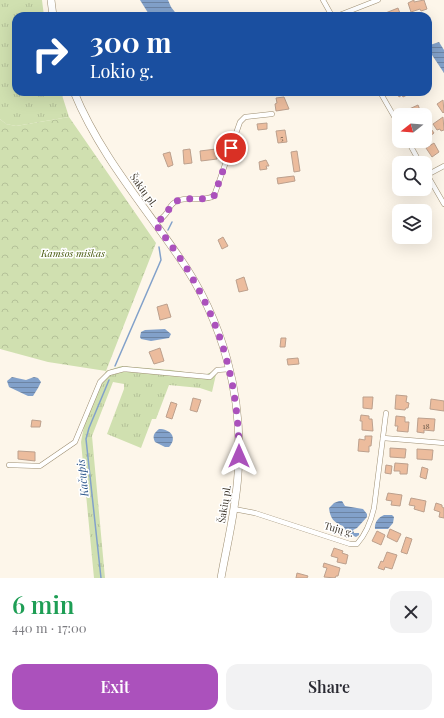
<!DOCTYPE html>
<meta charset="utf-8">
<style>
:root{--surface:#fff;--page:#f2f2f3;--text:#2b2b33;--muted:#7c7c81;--accent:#ab51bc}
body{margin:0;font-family:"Playfair Display",serif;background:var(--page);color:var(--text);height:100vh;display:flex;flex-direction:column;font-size:15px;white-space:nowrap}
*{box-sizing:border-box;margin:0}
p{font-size:13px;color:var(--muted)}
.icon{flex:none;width:22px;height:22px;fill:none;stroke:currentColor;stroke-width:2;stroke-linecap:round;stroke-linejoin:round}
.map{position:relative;height:578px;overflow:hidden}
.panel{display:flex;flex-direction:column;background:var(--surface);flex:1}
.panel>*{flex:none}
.banner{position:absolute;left:12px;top:12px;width:420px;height:84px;border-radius:12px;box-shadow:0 4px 16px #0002;background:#1a4fa0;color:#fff;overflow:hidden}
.needle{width:26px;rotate:253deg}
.controls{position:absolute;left:392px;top:108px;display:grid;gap:8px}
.controls a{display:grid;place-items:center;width:40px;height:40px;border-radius:8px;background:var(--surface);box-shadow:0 4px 16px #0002;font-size:20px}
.pin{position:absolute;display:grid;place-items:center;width:34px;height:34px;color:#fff;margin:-17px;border:2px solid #fff;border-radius:50%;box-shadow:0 1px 4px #0007}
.me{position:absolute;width:44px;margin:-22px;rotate:0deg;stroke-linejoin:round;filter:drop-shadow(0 0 3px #0008)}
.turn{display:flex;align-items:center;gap:14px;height:84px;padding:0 12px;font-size:18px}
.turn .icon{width:52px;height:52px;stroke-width:2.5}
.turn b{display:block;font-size:28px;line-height:34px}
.round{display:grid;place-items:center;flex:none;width:42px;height:42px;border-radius:12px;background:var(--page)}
.headline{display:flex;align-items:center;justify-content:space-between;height:68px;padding:0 12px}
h1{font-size:24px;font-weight:600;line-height:30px;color:#1e9e55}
.primary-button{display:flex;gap:8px;margin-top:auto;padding:8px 12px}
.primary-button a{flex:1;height:46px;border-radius:12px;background:var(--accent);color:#fff;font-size:16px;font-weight:600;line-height:46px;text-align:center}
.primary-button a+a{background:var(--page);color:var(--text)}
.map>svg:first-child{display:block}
.grass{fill:url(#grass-tufts)}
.forest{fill:url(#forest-crowns)}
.water{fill:url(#water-rules)}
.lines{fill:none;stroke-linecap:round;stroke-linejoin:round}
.stream{stroke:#82a1ca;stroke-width:1.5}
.building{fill:#ecbc9d;stroke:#bca08d}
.street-casing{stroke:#9e8f73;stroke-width:5.5}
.primary-casing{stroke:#9e8f73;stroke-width:8}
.street{stroke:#fff;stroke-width:4.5}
.primary{stroke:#fff;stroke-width:7}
.route{stroke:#ab51bc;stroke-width:7;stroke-dasharray:0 12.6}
.labels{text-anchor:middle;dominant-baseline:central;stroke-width:3;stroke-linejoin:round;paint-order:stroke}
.number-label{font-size:8px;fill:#6a5949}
.street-label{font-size:10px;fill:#3f382d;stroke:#fff}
.park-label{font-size:10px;font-style:italic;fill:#46590c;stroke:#fff}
.water-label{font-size:11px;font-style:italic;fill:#2a548a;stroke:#fff}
</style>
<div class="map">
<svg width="444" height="578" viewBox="0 0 444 578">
<defs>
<pattern id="grass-tufts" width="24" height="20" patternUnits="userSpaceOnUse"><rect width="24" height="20" fill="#d0e0b0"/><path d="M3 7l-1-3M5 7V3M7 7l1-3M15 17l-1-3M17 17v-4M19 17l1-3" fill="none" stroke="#b4c198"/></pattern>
<pattern id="forest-crowns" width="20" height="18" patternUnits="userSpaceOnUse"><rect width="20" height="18" fill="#d0e0b0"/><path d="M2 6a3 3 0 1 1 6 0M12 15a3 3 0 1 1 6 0" fill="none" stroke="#b4c198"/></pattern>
<pattern id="water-rules" width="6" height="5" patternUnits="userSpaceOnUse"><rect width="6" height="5" fill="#82a1ca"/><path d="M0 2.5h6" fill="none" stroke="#6c84a4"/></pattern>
</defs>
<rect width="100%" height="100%" fill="#fdf6ea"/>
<g class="grass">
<path d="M0,0H42L44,16H16V92H61L69,117L16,126L6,124L0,119Z"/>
<path d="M121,366L172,370L204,375L217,370L212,392L200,388L169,385L156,419H152L141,448L107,434L124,389V384L113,382L92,436L105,578H94L81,442L84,426L106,371Z"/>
</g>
<path class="forest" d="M69,117L156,243L106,371L48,362L0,349V119L6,124L16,126Z"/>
<g class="water">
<path d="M140,0H168L171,7L178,16H150Z"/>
<path d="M439,42L444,50V73L430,52L429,47L430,45Z"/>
<path d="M165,329L171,334L169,338L151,341L141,339L140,337L141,332L145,330Z"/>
<path d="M12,377L26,380L34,377L38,378L41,382L38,388L33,396H28L9,387L7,381Z"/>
<path d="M159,429C170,429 178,437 169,447H165L155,442C152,436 154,433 159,429Z"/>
<path d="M339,501H342L345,506L363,509L367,514V517L357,528L353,530L354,533H359V535L356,537L347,533L343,526C334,523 330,518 329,508L334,503Z"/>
<path d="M384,515H392L394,517L393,523L388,529H375C374,522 379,517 384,515Z"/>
</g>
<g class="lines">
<g class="stream">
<path d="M168,230L172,222"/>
<path d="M115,366L161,260L159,247"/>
<path d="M101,578L86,439L89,428L109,380"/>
</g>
</g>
<g class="building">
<path d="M414,0V2L424,0L427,9L421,11L420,9L411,12L408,3Z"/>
<path d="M398,8L401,16H384L383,14Z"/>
<path d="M397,92H408L409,94L403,97L402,95L399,97Z"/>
<path d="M284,97L289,109L276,111L275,104L277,103L276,98Z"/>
<path d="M443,100L444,112L443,113L437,104Z"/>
<path d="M418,105L422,115H409L407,110Z"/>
<path d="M443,117L444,130L441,131L440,129L437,130L433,124Z"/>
<path d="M267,123V129L258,130L257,124Z"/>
<path d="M429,126L434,133L425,140V129Z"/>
<path d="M285,130L287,142L278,143L276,131Z"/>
<path d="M434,143L439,152L432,157L426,148Z"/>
<path d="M190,149L192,163L184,164L183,150Z"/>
<path d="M216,149L217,159L201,161L200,151Z"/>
<path d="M297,151L300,171L294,172L291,152Z"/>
<path d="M170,152L173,165L168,167L163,154Z"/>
<path d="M266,160L269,166H266L267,169L260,170L259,162Z"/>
<path d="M294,176L295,181L278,184L277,178Z"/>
<path d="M223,237L228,246L222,249L218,240Z"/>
<path d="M244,277L248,290L239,292L236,280Z"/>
<path d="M167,304L171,317L160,320L157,307Z"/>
<path d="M281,338H286L285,347H280Z"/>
<path d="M160,348L164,361L154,364L149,352Z"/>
<path d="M298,358L299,364L288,365L287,359Z"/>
<path d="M396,395L407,396L406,402L409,403L408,408H406L405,410L395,409Z"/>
<path d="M363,397H373L372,409L363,408Z"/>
<path d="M193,398L201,400L197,412L190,410Z"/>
<path d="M431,399L444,401V411L430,409Z"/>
<path d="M171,402L177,404L172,419L166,417Z"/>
<path d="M361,415L369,416V419H372L373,431L362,430V421H360Z"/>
<path d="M396,416L405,417V422H409L408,432L397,431L398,426H395Z"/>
<path d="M418,418L435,419L434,431L424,430V433L417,432Z"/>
<path d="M32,420L41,421L40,427H31Z"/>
<path d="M365,436H372L371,446H369V452L358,451L359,439L365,440Z"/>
<path d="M390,448L406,449L405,458L390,457Z"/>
<path d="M417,449L433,450L432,460L417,459Z"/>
<path d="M18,451L35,452V461L18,459Z"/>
<path d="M395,463L408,464L407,474H400V471H394Z"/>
<path d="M386,465L392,466L391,474L385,473Z"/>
<path d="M422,467L428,469L426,479L420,477Z"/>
<path d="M388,493L402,495L400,506L391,505L392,501L386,500Z"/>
<path d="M411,498L426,501L424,512L414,509L415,506L409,505Z"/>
<path d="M436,503L442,505V507L444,508V518L439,517L440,512L434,510Z"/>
<path d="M390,529L401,534L397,542L387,537Z"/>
<path d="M377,531L385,535L381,545L372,541Z"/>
<path d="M406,537L412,539L407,554L401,552Z"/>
<path d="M334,548L343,551L342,553L348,555L346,564L337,562L338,558L331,556Z"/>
<path d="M387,552L397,555L392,569L385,567L384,570L378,568L381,561L383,562Z"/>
<path d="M324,563L340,568L338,576H336L335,578L324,577L327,568L323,567Z"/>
<path d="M297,573L308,576L307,578H296Z"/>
</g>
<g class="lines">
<g class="street-casing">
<g id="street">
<path d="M323,0L332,16"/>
<path d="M337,16L378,0"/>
<path d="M380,92L399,125"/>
<path d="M408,141L420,163"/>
<path d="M425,171L444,204"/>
<path d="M427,175L444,166"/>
<path d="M155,223C158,221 162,219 165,215C170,210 169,204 177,201C189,196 203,202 214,196L240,122L245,117L272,114"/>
<path d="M383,438L444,443"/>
<path d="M9,465L40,466L75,442L100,382L109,373L124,369L210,377L217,370L230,369"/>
<path d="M234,509L255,513L350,544H357C366,534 371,521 374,508L386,413"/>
</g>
</g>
<g class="primary-casing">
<g id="primary">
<path d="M51,0L53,16"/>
<path d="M74,92C99,153 142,203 179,257C223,320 244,397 238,474C236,509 227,544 221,578"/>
</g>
</g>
<use href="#street" class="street"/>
<use href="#primary" class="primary"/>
</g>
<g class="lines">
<path class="route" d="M231,148L214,196C203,202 189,196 177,201C169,204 170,210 165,215C162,219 158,221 155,223C168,242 183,260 194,281C225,335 239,394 239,456"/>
</g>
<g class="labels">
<g class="number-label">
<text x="282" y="137">5</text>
<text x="426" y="425">18</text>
</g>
<g class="street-label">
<text transform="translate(144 190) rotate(54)">Šakių pl.</text>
<text transform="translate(224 504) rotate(-81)">Šakių pl.</text>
<text transform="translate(339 529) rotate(16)">Tujų g.</text>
</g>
<g class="park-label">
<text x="73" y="253">Kamšos miškas</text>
</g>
<g class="water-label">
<text transform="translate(82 478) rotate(-96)">Kačupis</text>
</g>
</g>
</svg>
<div class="controls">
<a><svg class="needle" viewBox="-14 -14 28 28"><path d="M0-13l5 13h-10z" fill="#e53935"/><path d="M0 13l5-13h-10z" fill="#7c7c81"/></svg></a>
<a><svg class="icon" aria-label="search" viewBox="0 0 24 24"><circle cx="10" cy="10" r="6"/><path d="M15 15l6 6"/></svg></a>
<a><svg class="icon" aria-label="layers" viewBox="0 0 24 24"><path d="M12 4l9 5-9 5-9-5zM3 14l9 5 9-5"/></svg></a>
</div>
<div class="pin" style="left:231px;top:148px;background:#d93025"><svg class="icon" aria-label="arrive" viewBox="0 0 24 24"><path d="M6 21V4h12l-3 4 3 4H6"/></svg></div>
<svg class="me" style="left:239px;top:456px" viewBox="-20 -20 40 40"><path d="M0-17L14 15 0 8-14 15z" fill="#ab51bc" stroke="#fff" stroke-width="4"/></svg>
<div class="banner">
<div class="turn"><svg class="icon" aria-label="right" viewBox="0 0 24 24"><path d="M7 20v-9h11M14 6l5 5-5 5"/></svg><div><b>300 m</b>Lokio g.</div></div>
</div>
</div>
<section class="panel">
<div class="headline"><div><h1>6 min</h1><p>440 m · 17:00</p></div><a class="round"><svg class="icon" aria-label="close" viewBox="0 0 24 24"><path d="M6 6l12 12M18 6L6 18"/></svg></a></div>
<div class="primary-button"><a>Exit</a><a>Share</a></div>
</section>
